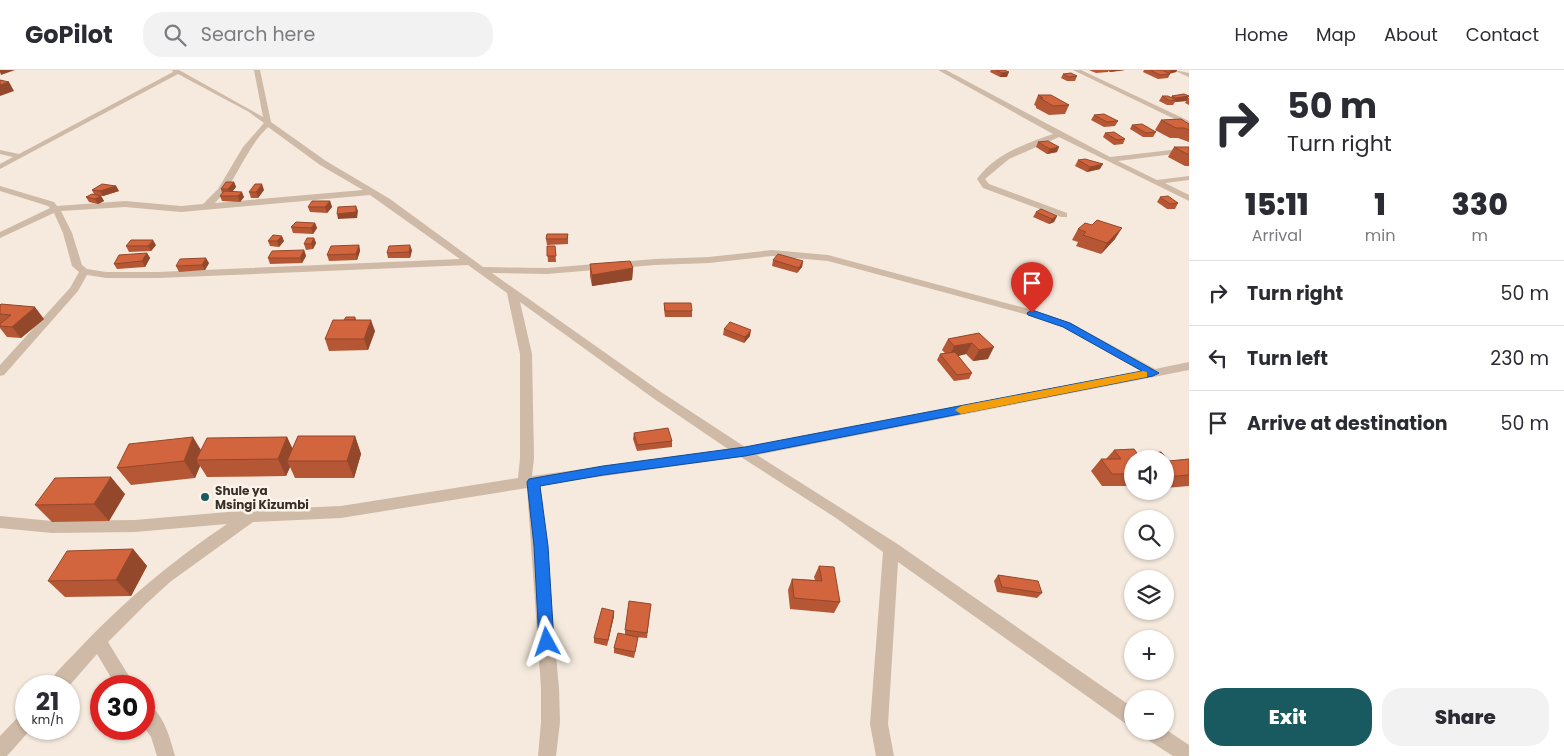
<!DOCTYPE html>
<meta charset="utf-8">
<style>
:root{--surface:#fff;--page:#f2f2f3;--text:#2b2b33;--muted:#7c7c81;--line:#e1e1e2;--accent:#195a60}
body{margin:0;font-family:Poppins,sans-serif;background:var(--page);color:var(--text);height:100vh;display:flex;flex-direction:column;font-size:19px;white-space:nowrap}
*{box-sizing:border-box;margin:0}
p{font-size:16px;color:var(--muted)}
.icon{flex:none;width:28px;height:28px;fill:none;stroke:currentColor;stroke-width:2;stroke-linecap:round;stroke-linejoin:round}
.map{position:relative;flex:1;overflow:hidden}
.drawer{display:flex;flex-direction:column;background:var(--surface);width:375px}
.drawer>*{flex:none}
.hud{background:#fff;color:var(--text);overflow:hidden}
.tools{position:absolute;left:1124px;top:380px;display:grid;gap:10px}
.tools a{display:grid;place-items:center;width:50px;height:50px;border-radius:50%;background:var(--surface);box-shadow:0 1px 4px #0004;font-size:25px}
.speed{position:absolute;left:15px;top:605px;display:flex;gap:10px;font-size:25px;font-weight:700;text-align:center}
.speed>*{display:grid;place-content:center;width:65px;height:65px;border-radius:50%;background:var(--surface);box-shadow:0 1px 4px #0004;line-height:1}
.speed small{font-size:12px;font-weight:400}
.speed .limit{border:8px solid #d22;background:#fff;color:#111}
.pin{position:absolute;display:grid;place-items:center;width:42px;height:42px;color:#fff;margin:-51px -21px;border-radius:50% 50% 50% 0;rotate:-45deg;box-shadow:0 0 5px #0007}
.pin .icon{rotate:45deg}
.me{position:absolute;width:55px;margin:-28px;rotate:355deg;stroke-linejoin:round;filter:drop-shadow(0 0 4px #0008)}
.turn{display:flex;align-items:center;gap:18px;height:105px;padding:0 15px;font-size:22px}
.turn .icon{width:65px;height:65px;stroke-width:2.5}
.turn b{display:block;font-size:35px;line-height:42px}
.eta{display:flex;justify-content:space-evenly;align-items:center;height:85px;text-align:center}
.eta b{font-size:30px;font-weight:800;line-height:35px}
.button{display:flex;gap:10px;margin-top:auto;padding:10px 15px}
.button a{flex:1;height:58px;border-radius:20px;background:var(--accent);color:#fff;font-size:20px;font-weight:800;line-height:58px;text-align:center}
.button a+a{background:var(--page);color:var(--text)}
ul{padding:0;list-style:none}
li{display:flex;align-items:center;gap:15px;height:65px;padding:0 15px;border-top:1px solid var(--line)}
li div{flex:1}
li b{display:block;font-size:19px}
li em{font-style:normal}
header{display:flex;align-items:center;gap:30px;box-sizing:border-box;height:70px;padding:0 25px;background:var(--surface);border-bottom:1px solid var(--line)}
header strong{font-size:24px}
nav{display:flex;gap:28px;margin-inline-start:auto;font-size:18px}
.search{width:350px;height:45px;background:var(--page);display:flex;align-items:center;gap:12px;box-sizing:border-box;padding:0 18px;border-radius:20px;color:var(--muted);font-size:19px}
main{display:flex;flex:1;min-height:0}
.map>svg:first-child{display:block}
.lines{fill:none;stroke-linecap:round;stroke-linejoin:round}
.minor{fill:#cebaa7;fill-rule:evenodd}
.wall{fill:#b55735}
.shaded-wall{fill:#93472b}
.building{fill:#d2653e;stroke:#93472b}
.route{fill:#1a73e8;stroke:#114b97}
.slow{fill:#f59e0b}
.poi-dot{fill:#195a60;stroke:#fcf4ea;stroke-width:2}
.labels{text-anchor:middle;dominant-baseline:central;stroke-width:5;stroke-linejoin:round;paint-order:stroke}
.poi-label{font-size:12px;font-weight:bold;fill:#3a2e28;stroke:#fcf4ea;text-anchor:start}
</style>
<header>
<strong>GoPilot</strong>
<div class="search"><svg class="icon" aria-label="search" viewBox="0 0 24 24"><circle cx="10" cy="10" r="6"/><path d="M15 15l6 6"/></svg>Search here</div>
<nav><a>Home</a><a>Map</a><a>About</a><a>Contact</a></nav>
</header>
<main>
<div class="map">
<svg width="1189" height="686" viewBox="0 0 1189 686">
<rect width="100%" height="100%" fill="#f5eadd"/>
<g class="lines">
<g class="minor">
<path d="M172,0H179L263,47L254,0H260L271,52L326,91L390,129L483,197L547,198L655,189L709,187L772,180L828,185L1036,241L1071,253L1155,299L1189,292V300L757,385L896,473L1132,637V657L1126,654L898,492L888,654L894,686H876L870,654L883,482L836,448L741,387L540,415L559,618L560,652L556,686H538L541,652V618L527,418L341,448L253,452L170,512L146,534L108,572L135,616H116L97,584L69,616H48C53,603 68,591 77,581C124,531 171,492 227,454L135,462L52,463L0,458V446L52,451L135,450L251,440L341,436L518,408L520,388V284L507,223L468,195L158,208H106L87,205L78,221L4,305L0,306V295L70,218L79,202L72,196L63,163L54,143L0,168V162L50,138L48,136L0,121V116L54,132L57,136L125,131L181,136L203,134L218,119L243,77L264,53L249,42L178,4L0,99V94L13,87L0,84V80L19,84L173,2ZM268,57L320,95L363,120L215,133C237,111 245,79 268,57ZM370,125L460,189L158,202H106L87,199L82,195L72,163L61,141L125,137L181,142ZM772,186L828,191L1028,245L1063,257L1141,301L745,377L661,322L492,203L547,204L655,195L709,193ZM520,232L653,328L728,379L532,406L534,388L532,284Z"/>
<path d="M938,0H946L1110,87L1189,78V82L1118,91L1157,110L1189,106V110L1165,113L1189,125V131L1059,67L1009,89L985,109L989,114L1067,143V147H1061L983,118L977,109C995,84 1025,74 1053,64Z"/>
<path d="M1073,0H1081L1189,51V56Z"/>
<path d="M1174,0L1189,3V7L1175,1Z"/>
<path d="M144,632C163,640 170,668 175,686H157L151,667L144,657Z"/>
<path d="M26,642V659H31L7,686H0V666L20,645Z"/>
<path d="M1165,659L1189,675V686H1173L1145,668L1143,661H1165Z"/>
</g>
</g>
<g class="wall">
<path d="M991,0H1004L1007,7H1000L990,2Z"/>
<path d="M1089,0H1125L1110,2L1108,1V2L1096,3Z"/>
<path d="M1144,0H1162L1163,1L1164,0H1177L1176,2L1170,3V4L1168,8L1158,9L1143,2Z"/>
<path d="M1063,4L1077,6L1075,11H1067L1061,8Z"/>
<path d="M1038,25L1069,35L1065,44L1049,45L1036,38V36L1034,35Z"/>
<path d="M1162,26L1170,28L1172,26H1189L1188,28H1189V35L1185,33L1186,31L1175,32L1173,35H1167L1159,31Z"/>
<path d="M1094,45L1118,51L1115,56L1104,57L1091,50Z"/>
<path d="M1161,50L1189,54V72L1178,68H1170L1155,60Z"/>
<path d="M1132,55L1156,62L1153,67H1143L1130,59Z"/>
<path d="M1105,63L1125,69L1123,74L1114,75L1103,67Z"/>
<path d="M1038,72L1057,82L1047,84L1036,77Z"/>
<path d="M1174,77H1189V96H1185L1168,87Z"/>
<path d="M1078,90L1100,99L1087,102L1075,96Z"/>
<path d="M234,112L236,117L232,122L244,127L240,132L222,131L220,126L222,123L221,119Z"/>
<path d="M116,116L119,121L103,126H101L104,131L98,134L89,132L86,127L94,124L92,120Z"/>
<path d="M264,120L258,128H251L249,122Z"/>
<path d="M1160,127L1178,133L1175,139H1167L1157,132Z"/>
<path d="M330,131L332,137L327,143L310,142L308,137Z"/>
<path d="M1036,142L1057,146L1054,152L1049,154L1033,147Z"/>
<path d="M315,153L317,158L313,164L293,163L291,157Z"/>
<path d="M1078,159L1115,169L1101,184L1076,176L1078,172L1072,170Z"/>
<path d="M568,164V174L547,175L546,169Z"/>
<path d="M314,168L316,173L313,179L306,180L304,174Z"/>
<path d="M268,171H284L279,177L270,176Z"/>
<path d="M156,175L151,181L129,182L126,176Z"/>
<path d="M359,175L360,181L357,190L329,191L327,185Z"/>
<path d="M547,176H555L556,192H548Z"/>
<path d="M304,180L306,186L302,193L270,194L268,188Z"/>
<path d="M412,180L410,188H388L387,183Z"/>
<path d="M147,183L150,188L145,197L117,199L114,194Z"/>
<path d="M773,190L803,191L802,197L797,203L772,196Z"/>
<path d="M209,193L205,200L179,202L176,196Z"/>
<path d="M590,194L633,198L632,210L592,216L590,206Z"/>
<path d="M664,233L692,241V247H665L664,239Z"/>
<path d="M0,235L44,249L21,268L7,267L0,258Z"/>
<path d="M355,247L356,250L375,261L368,280L329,281L325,269L344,250Z"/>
<path d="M724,259L750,266L744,273L723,265Z"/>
<path d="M979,263L988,289L973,291L966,284L958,286L972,303L969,309L954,311L937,290L940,284L945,283L942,280L948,269Z"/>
<path d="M634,363L672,371V377L637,381L633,369Z"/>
<path d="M355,366L361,384L354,408H295L290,397L286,406L207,407L200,396L195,408L131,415L117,398L201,380L287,367L292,378Z"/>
<path d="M1134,379L1139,386L1142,384L1161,382L1169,391L1189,389V416L1165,418V389H1132V416H1102L1091,401L1101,389H1106L1114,380Z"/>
<path d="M125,424L109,451L52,452L35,435Z"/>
<path d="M133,479L147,496L131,526L65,527L48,511Z"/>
<path d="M819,496L840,532L834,543L790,539L788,520L792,509L815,510L814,507Z"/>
<path d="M998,505L1042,523L1037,528L997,522L994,511Z"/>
<path d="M651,534L647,568L634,567L637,573L634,588L614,583V578L625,564V560Z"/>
<path d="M614,546L607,576L594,573V568Z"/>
</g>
<g class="shaded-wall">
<path d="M0,0H15L1,5L0,2Z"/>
<path d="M1111,0H1125L1110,2Z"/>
<path d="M1171,0H1177L1176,2L1169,4Z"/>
<path d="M1009,2L1007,7H1000L1002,3Z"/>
<path d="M9,12L14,21L0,26V15Z"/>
<path d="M1189,26L1186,31L1175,32L1176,30L1175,31L1176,28Z"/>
<path d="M1059,77L1057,82L1047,84L1050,79Z"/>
<path d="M1103,94L1100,99L1087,102L1090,97Z"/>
<path d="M234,112L236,117L230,124L228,119Z"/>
<path d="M262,114L264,120L258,128L256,122Z"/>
<path d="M116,116L119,121L103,126L100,121Z"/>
<path d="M242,122L244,127L240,132L238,126Z"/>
<path d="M101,126L104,131L98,134L95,129Z"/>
<path d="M330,131L332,137L327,143L325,137Z"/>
<path d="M356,136L358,141L357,148L338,149L337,144Z"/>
<path d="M1057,146L1054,152L1049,154L1052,149Z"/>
<path d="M315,153L317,158L313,164L311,158Z"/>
<path d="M1122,158L1115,169L1101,184L1107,173Z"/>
<path d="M282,166L284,171L279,177L277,171Z"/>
<path d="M314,168L316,173L313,179L311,174Z"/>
<path d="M153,170L156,175L151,181L148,176Z"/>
<path d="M359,175L360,181L357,190L356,184Z"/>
<path d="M410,175L412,180L410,188L409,182Z"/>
<path d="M304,180L306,186L302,193L300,188Z"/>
<path d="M147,183L150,188L145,197L142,191Z"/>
<path d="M206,188L209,193L205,200L202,195Z"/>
<path d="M803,191L802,197L797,203L799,198Z"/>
<path d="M633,198L632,210L592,216V205Z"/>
<path d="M35,237L44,249L21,268L12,257Z"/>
<path d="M371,250L375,261L368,280L364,269Z"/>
<path d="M751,260L750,266L744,273L745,267Z"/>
<path d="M972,273L966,284L949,288L954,276Z"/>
<path d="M994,277L988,289L973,291L979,280Z"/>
<path d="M355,366L361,384L354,408L347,391Z"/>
<path d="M193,367L204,385L196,390L200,396L195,408L184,391Z"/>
<path d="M287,367L295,384L287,391L290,397L286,406L278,389Z"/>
<path d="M111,407L125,424L109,451L94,434Z"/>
<path d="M133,479L147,496L131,526L116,510Z"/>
<path d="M614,541V546L607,576L608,570Z"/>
</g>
<g class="building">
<path d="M996,0H1004L1009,2L1002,3Z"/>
<path d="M1150,0H1162L1170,4L1160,5Z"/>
<path d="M1071,3L1077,6L1069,7L1063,4Z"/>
<path d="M0,10L9,12L0,15Z"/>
<path d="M1184,24L1189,26L1176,28L1172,26Z"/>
<path d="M1038,25H1051L1069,35L1053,36L1040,28H1043Z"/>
<path d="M1162,26H1168L1176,30L1170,31Z"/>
<path d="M1104,44L1118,51L1107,52L1094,45Z"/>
<path d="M1181,49L1189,54V60L1184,58H1176L1161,50Z"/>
<path d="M1142,54L1156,62L1146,63L1132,55Z"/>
<path d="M1114,62L1125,69L1117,70L1105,63Z"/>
<path d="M1048,71L1059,77L1050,79L1038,72Z"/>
<path d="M1174,77H1189V85Z"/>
<path d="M1085,89L1103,94L1090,97L1078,90Z"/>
<path d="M226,112H234L228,119H221Z"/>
<path d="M102,114L116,116L100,121L92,120Z"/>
<path d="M255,114H262L256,122H249Z"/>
<path d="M224,121L242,122L238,126H220Z"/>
<path d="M92,124L101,126L95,129L86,127Z"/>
<path d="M1168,126L1178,133L1170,134L1160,127Z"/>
<path d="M312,131H330L325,137H308Z"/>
<path d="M356,136V142L337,144L338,137Z"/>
<path d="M1041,139L1057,146L1052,149L1036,142Z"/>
<path d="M1097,150L1122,158L1107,173L1083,165L1086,162L1078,159L1085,153L1092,155Z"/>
<path d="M296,152L315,153L311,158L291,157Z"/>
<path d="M547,164H568L567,169H546Z"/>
<path d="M273,165L282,166L277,171H268Z"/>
<path d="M307,168H314L311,174H304Z"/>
<path d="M131,170H153L148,176H126Z"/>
<path d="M359,175L356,184L327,185L331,176Z"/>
<path d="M410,175L409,182L387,183L389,176Z"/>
<path d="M547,176H555L556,186H547Z"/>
<path d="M304,180L300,188H268L272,181Z"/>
<path d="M147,183L142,191L114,194L119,185Z"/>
<path d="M778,184L803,191L799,198L773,190Z"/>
<path d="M206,188L202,195L176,196L180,189Z"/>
<path d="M630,191L633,198L592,205L590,194Z"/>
<path d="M664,233H691L692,241H665Z"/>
<path d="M1,234L35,237L12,257L0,256V254L11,245L0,244V235Z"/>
<path d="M346,247H355V250H344Z"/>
<path d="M333,250H371L364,269H325Z"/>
<path d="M730,252L751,260L745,267L724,259Z"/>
<path d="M979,263L994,277L979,280L972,273L954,276L948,269Z"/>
<path d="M955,282L972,303L957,305L940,284Z"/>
<path d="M668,358L672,371L637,375L634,363Z"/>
<path d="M298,366H355L347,391H287Z"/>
<path d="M193,367L184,391L117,398L129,374Z"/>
<path d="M287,367L278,389L196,390L207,368Z"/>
<path d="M1134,379L1141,389H1132V404H1112L1101,389H1121L1114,380Z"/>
<path d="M1161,382L1169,391L1189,389V405L1165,407V389H1146L1142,384Z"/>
<path d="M111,407L94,434L35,435L55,408Z"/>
<path d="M133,479L116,510L48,511L67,481Z"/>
<path d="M819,496L834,497L840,532L794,528L792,509L822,511Z"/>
<path d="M998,505L1038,511L1042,523L1002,517Z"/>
<path d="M629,531L651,534L647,563L625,560Z"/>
<path d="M602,538L614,541L608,570L594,568Z"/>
<path d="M618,563L638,567L635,582L614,578Z"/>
</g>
<path class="route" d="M1032,240L1070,253L1159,303L1153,306L745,386L603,405L540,416L548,476L554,572L552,577L547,579L541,577L539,572L534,476L527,412L529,409L603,396L745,377L1142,301L1063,257L1028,245L1027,243Z"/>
<path class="slow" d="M1143,301L1147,302V307L961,344L955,340L961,336Z"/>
<circle class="poi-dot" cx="205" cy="427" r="5"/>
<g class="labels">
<g class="poi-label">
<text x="215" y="420">Shule ya<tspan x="215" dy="14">Msingi Kizumbi</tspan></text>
</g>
</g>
</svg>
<div class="tools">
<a><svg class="icon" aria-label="sound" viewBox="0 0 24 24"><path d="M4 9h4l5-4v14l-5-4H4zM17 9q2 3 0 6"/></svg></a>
<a><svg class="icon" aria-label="search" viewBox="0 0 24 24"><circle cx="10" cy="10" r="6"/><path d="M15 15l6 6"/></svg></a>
<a><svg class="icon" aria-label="layers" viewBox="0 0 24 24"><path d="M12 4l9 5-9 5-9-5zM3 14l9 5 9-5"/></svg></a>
<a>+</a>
<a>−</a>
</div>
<div class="speed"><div>21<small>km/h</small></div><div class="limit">30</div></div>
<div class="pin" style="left:1032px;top:243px;background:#d93025"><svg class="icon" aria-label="arrive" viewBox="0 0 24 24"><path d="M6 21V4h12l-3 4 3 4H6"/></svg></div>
<svg class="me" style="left:547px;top:572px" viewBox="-20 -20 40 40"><path d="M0-17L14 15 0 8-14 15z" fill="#1a73e8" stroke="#fff" stroke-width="4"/></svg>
</div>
<section class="drawer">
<div class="hud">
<div class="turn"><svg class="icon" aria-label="right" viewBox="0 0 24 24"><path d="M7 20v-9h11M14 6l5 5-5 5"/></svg><div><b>50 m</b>Turn right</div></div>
</div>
<div class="eta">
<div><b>15:11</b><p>Arrival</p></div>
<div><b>1</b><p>min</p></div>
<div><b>330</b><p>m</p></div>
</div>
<ul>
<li><svg class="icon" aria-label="right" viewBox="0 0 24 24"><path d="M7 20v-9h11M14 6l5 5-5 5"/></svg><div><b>Turn right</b></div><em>50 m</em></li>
<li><svg class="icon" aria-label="left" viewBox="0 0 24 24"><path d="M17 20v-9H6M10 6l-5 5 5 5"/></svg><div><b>Turn left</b></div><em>230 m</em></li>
<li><svg class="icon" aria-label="arrive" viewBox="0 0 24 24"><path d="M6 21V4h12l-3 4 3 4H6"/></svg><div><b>Arrive at destination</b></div><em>50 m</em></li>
</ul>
<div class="button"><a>Exit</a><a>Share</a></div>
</section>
</main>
